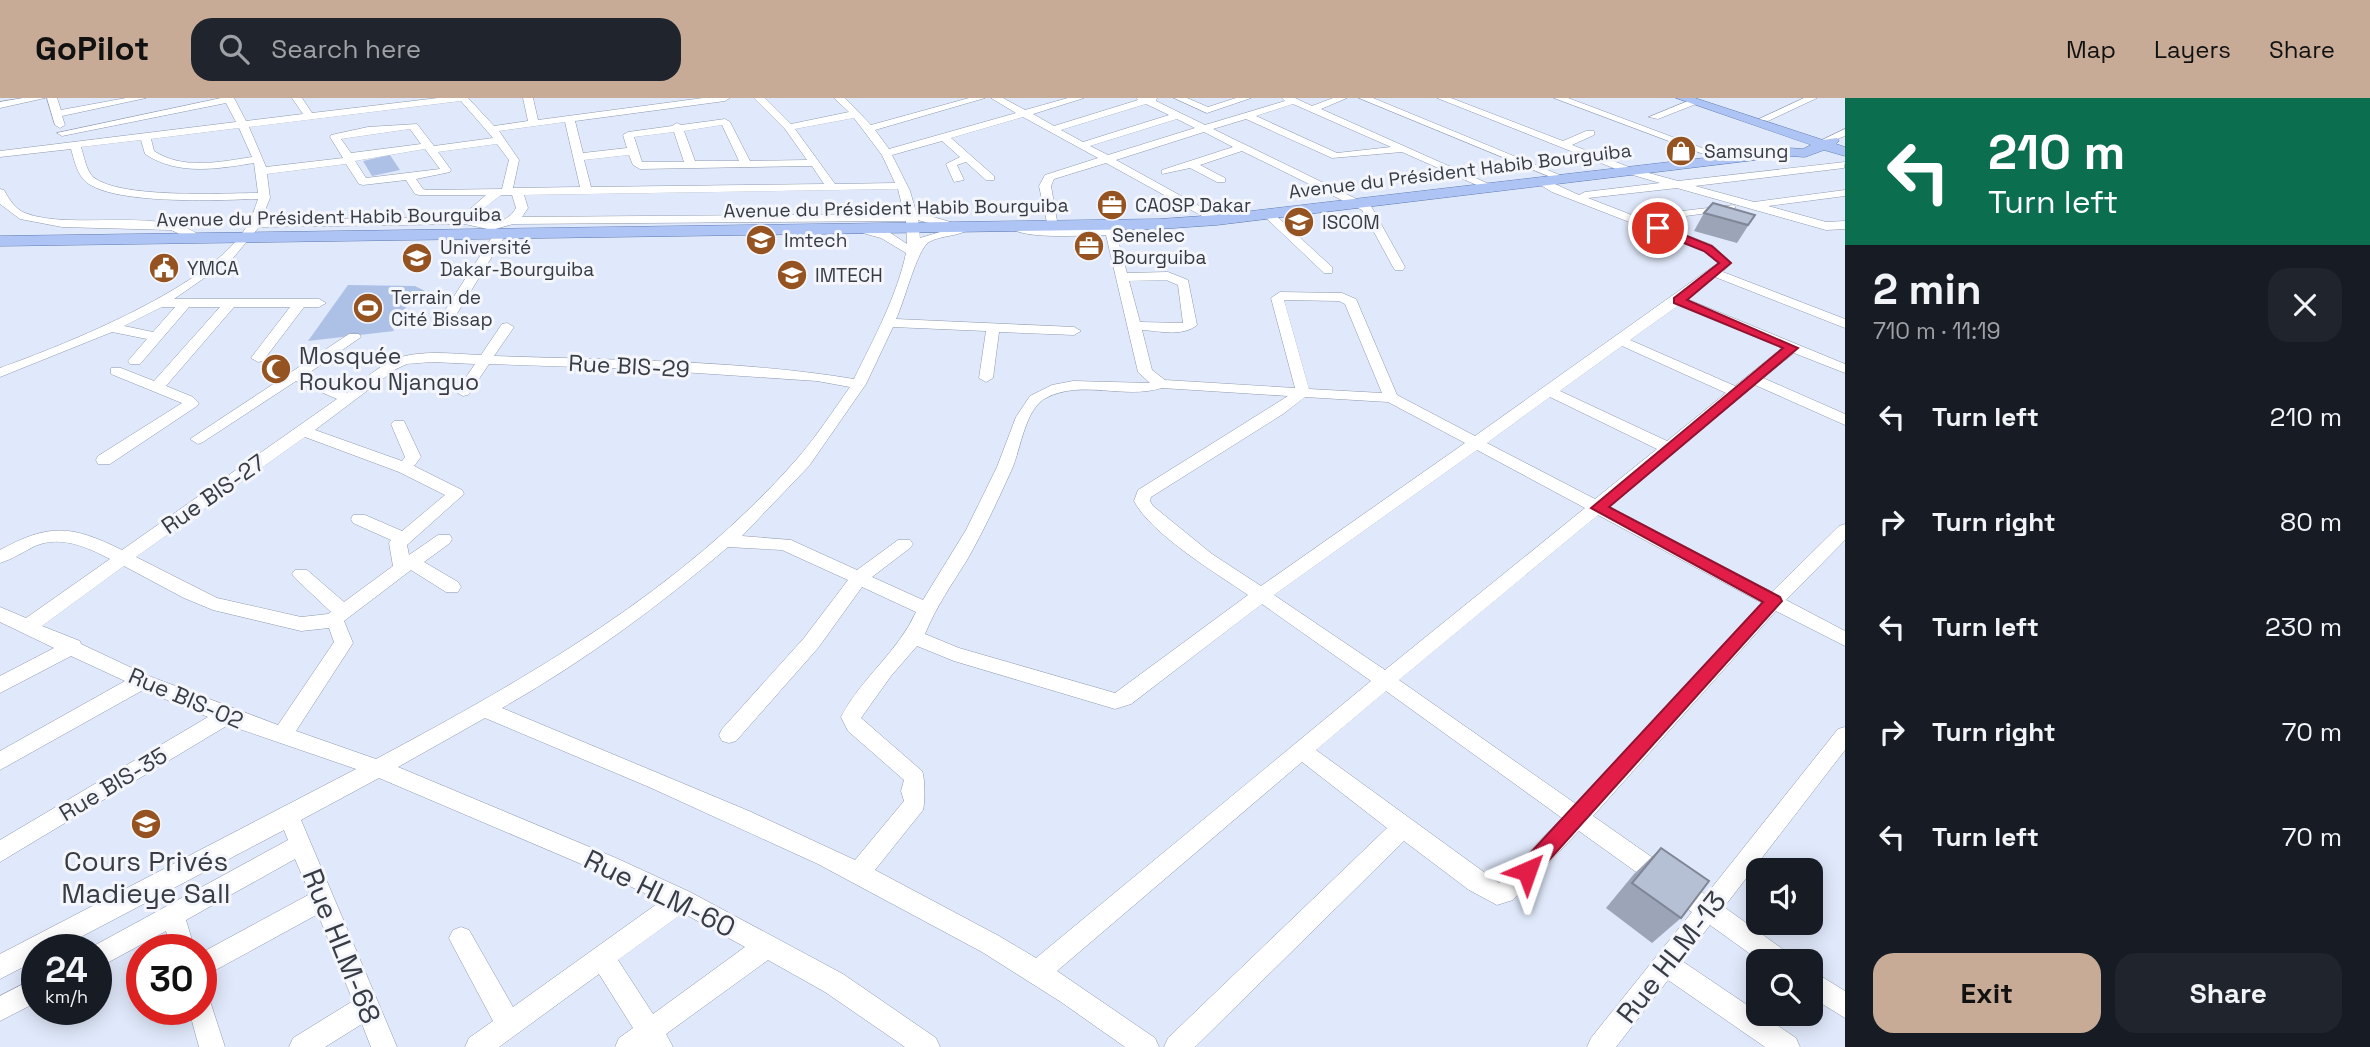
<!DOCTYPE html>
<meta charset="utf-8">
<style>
:root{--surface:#171b24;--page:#20242c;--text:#f1f3f6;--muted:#9ea1a6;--accent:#c8ab97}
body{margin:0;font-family:"Space Grotesk",sans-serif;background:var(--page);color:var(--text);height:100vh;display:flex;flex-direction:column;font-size:26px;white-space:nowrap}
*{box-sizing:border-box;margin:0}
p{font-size:23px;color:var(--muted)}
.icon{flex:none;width:38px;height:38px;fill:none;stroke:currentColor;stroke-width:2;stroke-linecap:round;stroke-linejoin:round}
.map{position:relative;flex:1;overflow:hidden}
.sheet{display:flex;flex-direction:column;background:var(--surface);width:525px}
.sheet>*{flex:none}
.top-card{background:#0b6e4f;color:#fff;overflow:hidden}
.controls{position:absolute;left:1746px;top:760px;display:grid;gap:14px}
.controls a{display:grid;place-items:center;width:77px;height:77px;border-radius:14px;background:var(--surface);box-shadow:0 4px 18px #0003;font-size:35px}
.speed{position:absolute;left:21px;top:836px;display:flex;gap:14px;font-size:35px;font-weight:700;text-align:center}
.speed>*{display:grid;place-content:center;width:91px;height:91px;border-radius:50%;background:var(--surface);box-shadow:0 4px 18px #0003;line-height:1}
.speed small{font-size:18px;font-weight:400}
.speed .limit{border:10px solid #d22;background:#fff;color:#111}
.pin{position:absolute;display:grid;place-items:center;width:60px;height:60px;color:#fff;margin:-30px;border:4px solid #fff;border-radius:50%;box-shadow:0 2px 7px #0007}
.me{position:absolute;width:77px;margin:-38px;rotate:43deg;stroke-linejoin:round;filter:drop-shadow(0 0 5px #0008)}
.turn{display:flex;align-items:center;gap:24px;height:147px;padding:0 28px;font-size:32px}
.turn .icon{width:91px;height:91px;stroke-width:2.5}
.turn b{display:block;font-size:49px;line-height:60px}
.round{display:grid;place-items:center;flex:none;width:74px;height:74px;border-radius:21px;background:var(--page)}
.headline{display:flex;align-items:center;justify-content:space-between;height:119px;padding:0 28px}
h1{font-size:42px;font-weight:700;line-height:52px}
.button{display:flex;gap:14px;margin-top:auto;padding:14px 28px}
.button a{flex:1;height:80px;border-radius:21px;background:var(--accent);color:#111;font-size:28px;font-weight:700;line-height:80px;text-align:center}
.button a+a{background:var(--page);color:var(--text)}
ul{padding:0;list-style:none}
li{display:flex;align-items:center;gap:21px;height:105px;padding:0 28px}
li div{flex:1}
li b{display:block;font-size:26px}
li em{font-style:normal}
header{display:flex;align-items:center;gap:42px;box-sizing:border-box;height:98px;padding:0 35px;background:var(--accent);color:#111}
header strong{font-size:33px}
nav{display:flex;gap:38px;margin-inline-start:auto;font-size:24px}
.search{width:490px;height:63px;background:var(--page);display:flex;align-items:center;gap:18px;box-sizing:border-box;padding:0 24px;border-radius:21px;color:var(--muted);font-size:26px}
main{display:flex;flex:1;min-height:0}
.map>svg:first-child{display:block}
.green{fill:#adc0e6}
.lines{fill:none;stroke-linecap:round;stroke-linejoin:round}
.minor-casing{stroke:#8e99ad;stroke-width:1}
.major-casing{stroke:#617bb2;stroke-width:1}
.minor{fill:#fff;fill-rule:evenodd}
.major{fill:#adc4f4;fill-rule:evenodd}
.wall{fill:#9ca5b7}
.building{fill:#b5c0d5;stroke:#7f8695;stroke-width:2}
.route{fill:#e11d48;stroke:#92132f;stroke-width:2}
.labels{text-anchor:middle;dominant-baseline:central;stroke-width:6;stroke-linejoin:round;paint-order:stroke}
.far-poi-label{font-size:19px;fill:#383c45;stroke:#f4f6fb;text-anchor:start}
.far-street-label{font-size:19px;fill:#383c45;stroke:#f4f6fb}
.poi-label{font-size:23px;fill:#383c45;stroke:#f4f6fb;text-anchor:start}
.street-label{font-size:23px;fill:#383c45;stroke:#f4f6fb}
.near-poi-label{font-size:28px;fill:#383c45;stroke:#f4f6fb}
.near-street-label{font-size:28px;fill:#383c45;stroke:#f4f6fb}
</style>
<header>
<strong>GoPilot</strong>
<div class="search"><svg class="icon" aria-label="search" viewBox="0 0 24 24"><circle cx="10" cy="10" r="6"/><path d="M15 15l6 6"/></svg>Search here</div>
<nav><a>Map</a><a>Layers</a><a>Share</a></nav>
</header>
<main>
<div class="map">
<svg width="1845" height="949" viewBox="0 0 1845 949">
<rect width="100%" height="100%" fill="#e0e9fb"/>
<g class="green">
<path d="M390,57L400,72L372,78L363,63Z"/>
<path d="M348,187L415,188L427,194L421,195L390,225L394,233L308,243Z"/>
</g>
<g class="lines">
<g class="minor-casing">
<g id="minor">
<path d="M23,0H45L0,10V4Z"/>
<path d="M47,0H57L61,12L126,0H146L62,18L65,27L60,30L55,27Z"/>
<path d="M221,0H234L246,23L303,16L292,0H302L312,15L438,0H468L494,28L528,23L523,0H533L538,22L703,0H730L725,3L575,23L583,55L627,50L623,37L628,34L672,28L677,25L681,27L725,21L730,24L750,63L807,62L785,31L754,0H765L791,26L849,14L834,0H845L871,27L969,0H985L875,32L889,51L1016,15L991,0H1003L1025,12L1068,0H1084L1033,16L1054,28L1138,2L1136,0H1157L1156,3L1205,27L1285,3L1282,0H1295L1312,8L1333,0H1347L1321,11L1498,90L1488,92L1402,54L1332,60L1246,21L1213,31L1371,108L1405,169L1403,172H1395L1393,169L1362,112L1242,53L1200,67L1225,80V84H1217L1190,70L1162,76V72L1233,49L1204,34L1116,62L1221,120V124H1213L1106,65L1054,81L1051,88L1058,129H1104L1105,124H1113L1127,175L1168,174L1188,182L1197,227C1183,239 1159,233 1142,232L1152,272L1165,282L1295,290L1271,200L1280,194L1342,195L1356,201L1397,297L1475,338L1718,165L1704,153L1552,94L1534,83L1544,81L1579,97L1585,94L1660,85L1626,75L1437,0H1451L1563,43L1586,33H1594V37L1572,47L1634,71L1678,83L1845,64L1844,70L1695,88L1754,104L1845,92V98L1768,108L1826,124L1845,123V131L1826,132L1677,90L1588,100L1642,121L1647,117L1734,107L1736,109L1730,112L1649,123L1712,147L1732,165L1723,174L1845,221V230L1715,179L1687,201L1845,266V275L1794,255L1763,280L1845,316V327L1755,287L1608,408L1772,494L1839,428L1845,426V442L1786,502L1845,533V548L1776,513L1593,718L1706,797L1838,631L1845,629V652L1724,809L1788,855L1792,863H1760L1710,827L1682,863L1796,940L1800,949H1765L1668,882L1616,949H1587L1591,940L1692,814L1579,733L1513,802L1497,807L1469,792L1404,743L1195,949H1164L1168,940L1387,730L1302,664L1057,873L1155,940L1159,949H1125L1061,904L982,854L818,766L649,689L485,620L398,669L616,760L690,794L843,876L936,940L940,949H905L825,894L768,862L666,936L673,949H615L619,940L633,930L599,876L499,949H465L469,940L493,923L453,848L449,840L453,832L461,829L469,832L513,909L661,803L600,774L379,680L301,722L397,949H371L362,926L325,949H289L293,940L353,903L318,816L201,880V855L310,796L295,761L186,822L195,852H171L166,833L96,871V852L88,851L288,742L284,732L56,852H37V862L0,881V856L356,671L228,627L0,764V742L208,619L143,592L0,672V653L125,583L71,558L0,595V578L54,550L0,524V509L26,520L110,461C87,449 61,437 35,448C23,454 13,461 0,465V452C50,425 71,427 122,452L337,301L296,283L203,344L198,346L190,341L349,236H359L361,239L306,277L347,295C360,285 373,273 387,265C413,250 452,256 481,257L502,226L507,225L514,229L494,258C611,262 739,262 854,281C874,240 897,198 906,155L881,140L848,131L854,127L889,134L907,146L906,123L513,126L492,132L465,126L259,129L233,160L174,201H319L326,205L319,209H304L263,263L258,264L251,260L290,209H234L166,288L193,299L199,305L197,308L110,366H98L96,362L98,358L182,305L111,276V270H121L154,283L220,209H189L140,266H130L128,263L147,241L112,234L0,279V270C64,247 216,187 248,126C252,119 255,110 258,101C222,102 106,108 83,81C76,72 74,61 71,51L0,59V53L236,24L226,5L62,38L57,35ZM461,3L493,40L434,48L417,26L368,29L331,37L330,39L343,60L266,69L249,29ZM1146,6L1169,17L1083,44L1061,32ZM1293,6L1391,49L1337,55L1256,18ZM1023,19L1098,60L1045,77L1039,88L1048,129L1016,126L1010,130C1027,142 1084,137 1106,137L1138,274L1150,285L1073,283L1052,287L1030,298L1016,319L997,369L966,432L923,502L872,479L910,450L913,446L910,442H898L857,472L791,442L742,438L809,368L866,286L893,229L986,233L979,280L986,284L993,280L999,234L1074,237L1081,233L1074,229L896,221C904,205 917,151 929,144C941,137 959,139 971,130L916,114L910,93L892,57L942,43L960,59L946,66L954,84L964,82L957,67L966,64L986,82H994V78L951,40ZM854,20L882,57L895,85L835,86L795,31ZM1177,21L1195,30L1108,57L1090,48ZM565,24L580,89L513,90L519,62L499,33ZM722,27L739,63H695L684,33ZM239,30L252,59C219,64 183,72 154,53L151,41ZM410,31L421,46L351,55L341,41ZM674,34L684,64H642L634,39ZM141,42L145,56C178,78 217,71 254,65L258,95C222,95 120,101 93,79C86,72 84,58 81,49ZM497,46L509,62L502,91L427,92L423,91L416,81L450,74L451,72L438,54ZM425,51L440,71L366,80L355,63ZM629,57L633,67L640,71L812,68L824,86L591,89L584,62ZM346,66L359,86L363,87L406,82L415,96L419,97H486L461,119L261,122L270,100L267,76ZM898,91L904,116L522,119L528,110L524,97ZM501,97H512L516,110C507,126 491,126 475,123L473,119ZM918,122L950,131L920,140ZM1166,182L1178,187L1183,225L1140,224L1129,183ZM1284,202L1339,203L1345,206L1382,295L1309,291ZM1679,207L1782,250L1735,288L1630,242ZM162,209H175L153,234L124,228ZM1622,248L1726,295L1667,343L1560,293ZM432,264L475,266L456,294L463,298L468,297L489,266L637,271L817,283L850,289C833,313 816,339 797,361C682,492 528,580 376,661L296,633L353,545L344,523L411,472L446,494H458L461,489L458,484L424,464L450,445L452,441L450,437H438L409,457L407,447L464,396L462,392L414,368L421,359L404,323H394L391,326L405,359L402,363L315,332L396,271L407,266ZM1162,290L1288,298L1138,392L1134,403C1152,437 1216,475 1248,497L1115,595L959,550L925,536C936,509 952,486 967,462C984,432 998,402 1012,371C1021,350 1025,311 1046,300C1082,281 1124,302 1162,290ZM1305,299L1388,304L1465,345L1261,488L1212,456L1153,408L1150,403L1151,399L1283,316ZM1550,299L1657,351L1595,401L1487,345ZM305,339L399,374L445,397L402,433L365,417H353L351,421L353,425L391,442L389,445L393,468L344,504L307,472H295L292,476L295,480L331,514L328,516L301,519L217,500L136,459ZM1477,352L1585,410L1385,572L1274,497ZM1598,417L1762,505L1576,706L1399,582ZM728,449L782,452L848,482L804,540L722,631L719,637L722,643L729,645L736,643L818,550L862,489L916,514C898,554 861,580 841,619L848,633L904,682L901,693L904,703L855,762L749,713L502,610C583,564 658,509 728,449ZM124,468L184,500L213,512L301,533L329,530L334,544L278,627L149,578L81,546L80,543L42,528ZM1262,506L1371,583L1036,860L999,838L875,772L923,712C925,705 925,679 922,673L861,620L891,578L917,548L954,563L1115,611L1131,606ZM1386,593L1562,720L1499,785L1316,652ZM683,815L745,849L653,916L618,862Z"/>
<path d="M1174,0H1187L1208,9L1236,0H1251L1207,15Z"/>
<path d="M1359,0H1373L1567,80L1558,82Z"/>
<path d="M1554,0H1568L1734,62L1725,64Z"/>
<path d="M1804,0H1817L1768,23L1759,21Z"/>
<path d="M1693,1L1698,4L1696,6L1658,21L1649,19Z"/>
<path d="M1845,31V38L1827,45L1822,42Z"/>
<path d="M0,91L4,92C9,101 15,111 25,115C71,133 167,108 201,139L195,143L171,132L62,129L20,121L0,106Z"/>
<path d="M1263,113H1271L1332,169V175H1324L1263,117Z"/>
<path d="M500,132L506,136L456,217L449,221L444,220L442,217L494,136Z"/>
<path d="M1811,872L1845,893V920L1811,899Z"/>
<path d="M37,879V904L0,923V898Z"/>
<path d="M201,900L210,903L225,949H199L189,912H201Z"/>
</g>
</g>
<g class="major-casing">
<path id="major" d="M1676,0H1695L1823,42L1837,40L1839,43L1836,46L1845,49V58L1824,52L1805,59L1789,58L1217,127L1159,131L0,148V138L1159,121L1217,117L1789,50L1803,51L1811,47Z"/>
</g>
<use href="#minor" class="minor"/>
<use href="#major" class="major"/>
</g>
<g class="wall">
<path d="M1704,115L1755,117L1737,145L1694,133Z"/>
<path d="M1661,750L1681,820L1652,845L1606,810L1634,776Z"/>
</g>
<g class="building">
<path d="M1713,105L1755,117L1748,127L1704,115Z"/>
<path d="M1661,750L1709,783L1681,820L1632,785Z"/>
</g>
<path class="route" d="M1654,128H1662L1712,148L1731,165L1687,202L1798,250L1609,409L1780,499L1782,503L1534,779L1527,782L1520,779L1517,773L1520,766L1763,504L1591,410L1783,250L1674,205V200L1719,165L1704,153L1654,133Z"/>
<defs>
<g id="shop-disc" transform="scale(1.575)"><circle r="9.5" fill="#965322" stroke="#f4f6fb"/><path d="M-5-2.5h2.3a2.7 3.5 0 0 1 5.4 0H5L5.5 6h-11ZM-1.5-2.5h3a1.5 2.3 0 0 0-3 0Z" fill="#fff"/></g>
<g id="office-disc" transform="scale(1.575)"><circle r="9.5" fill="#965322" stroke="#f4f6fb"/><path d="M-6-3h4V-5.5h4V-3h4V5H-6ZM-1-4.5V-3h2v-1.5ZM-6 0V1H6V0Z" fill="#fff"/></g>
<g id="university-disc" transform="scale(1.575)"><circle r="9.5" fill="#965322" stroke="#f4f6fb"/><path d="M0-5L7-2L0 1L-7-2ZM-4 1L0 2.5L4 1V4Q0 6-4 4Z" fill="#fff"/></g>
<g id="school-disc" transform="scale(1.575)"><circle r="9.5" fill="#965322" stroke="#f4f6fb"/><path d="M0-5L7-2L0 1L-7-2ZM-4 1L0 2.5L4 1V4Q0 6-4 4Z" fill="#fff"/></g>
<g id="civic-disc" transform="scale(1.575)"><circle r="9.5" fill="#965322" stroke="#f4f6fb"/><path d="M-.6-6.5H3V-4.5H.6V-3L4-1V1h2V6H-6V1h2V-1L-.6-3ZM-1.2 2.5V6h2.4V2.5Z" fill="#fff"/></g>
<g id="stadium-disc" transform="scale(1.575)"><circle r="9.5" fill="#965322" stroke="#f4f6fb"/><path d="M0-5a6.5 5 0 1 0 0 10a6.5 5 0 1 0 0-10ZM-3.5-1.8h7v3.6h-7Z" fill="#fff"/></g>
<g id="mosque-disc" transform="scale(1.575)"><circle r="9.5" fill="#965322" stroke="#f4f6fb"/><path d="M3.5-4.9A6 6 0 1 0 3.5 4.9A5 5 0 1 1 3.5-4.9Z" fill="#fff"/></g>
</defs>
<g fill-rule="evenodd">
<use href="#shop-disc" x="1681" y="53"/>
<use href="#office-disc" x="1112" y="107"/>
<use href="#university-disc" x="1299" y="124"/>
<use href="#school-disc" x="761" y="142"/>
<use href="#office-disc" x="1089" y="148"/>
<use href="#university-disc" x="417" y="160"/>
<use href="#civic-disc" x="164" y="170"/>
<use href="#university-disc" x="792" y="177"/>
<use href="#stadium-disc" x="368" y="210"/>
<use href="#mosque-disc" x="276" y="271"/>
<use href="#school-disc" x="146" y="726"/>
</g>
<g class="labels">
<g class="far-poi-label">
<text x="1704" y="53">Samsung</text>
<text x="1135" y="107">CAOSP Dakar</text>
<text x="1322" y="124">ISCOM</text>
<text x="1112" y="137">Senelec<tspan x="1112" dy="22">Bourguiba</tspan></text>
<text x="784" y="142">Imtech</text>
<text x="440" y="149">Université<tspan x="440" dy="22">Dakar-Bourguiba</tspan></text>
<text x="187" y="170">YMCA</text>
<text x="815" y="177">IMTECH</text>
<text x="391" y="199">Terrain de<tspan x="391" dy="22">Cité Bissap</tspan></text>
</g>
<g class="far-street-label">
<text transform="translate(1460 73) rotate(-7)">Avenue du Président Habib Bourguiba</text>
<text transform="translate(896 110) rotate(-1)">Avenue du Président Habib Bourguiba</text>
<text transform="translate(329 119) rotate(-1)">Avenue du Président Habib Bourguiba</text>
</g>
<g class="poi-label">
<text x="299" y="258">Mosquée<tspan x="299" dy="26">Roukou Njanguo</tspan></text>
</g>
<g class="street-label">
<text transform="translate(629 268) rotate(3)">Rue BIS-29</text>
<text transform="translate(213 396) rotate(-35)">Rue BIS-27</text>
<text transform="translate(186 600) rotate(23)">Rue BIS-02</text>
<text transform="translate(113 686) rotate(-31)">Rue BIS-35</text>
</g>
<g class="near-poi-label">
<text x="146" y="763">Cours Privés<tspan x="146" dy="32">Madieye Sall</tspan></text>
</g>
<g class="near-street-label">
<text transform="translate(660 795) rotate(26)">Rue HLM-60</text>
<text transform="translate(342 848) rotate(68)">Rue HLM-68</text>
<text transform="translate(1671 859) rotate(-52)">Rue HLM-13</text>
</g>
</g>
</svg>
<div class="controls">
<a><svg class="icon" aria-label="sound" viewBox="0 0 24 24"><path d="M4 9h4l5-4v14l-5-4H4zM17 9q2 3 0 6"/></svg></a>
<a><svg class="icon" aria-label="search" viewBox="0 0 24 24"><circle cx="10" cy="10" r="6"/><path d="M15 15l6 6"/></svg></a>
</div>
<div class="speed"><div>24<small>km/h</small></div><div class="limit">30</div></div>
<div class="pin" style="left:1658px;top:130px;background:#d93025"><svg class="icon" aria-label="arrive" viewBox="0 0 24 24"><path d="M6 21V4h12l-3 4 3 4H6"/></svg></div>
<svg class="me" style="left:1527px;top:773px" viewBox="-20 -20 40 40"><path d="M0-17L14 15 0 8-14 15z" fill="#e11d48" stroke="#fff" stroke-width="4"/></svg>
</div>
<section class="sheet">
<div class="top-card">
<div class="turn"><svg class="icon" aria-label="left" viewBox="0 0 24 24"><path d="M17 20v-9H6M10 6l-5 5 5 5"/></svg><div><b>210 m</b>Turn left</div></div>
</div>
<div class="headline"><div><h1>2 min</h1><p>710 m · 11:19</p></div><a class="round"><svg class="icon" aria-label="close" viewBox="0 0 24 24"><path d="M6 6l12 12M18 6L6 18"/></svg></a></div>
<ul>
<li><svg class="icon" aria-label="left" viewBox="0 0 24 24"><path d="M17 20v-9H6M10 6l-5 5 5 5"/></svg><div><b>Turn left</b></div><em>210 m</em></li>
<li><svg class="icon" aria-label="right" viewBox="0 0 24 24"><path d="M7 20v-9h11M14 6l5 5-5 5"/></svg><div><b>Turn right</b></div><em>80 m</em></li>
<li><svg class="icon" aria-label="left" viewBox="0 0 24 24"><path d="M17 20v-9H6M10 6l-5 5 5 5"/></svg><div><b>Turn left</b></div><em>230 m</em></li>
<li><svg class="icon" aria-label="right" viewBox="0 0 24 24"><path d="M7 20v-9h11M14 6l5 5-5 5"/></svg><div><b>Turn right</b></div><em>70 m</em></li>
<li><svg class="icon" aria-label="left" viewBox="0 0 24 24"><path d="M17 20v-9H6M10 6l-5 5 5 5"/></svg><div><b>Turn left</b></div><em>70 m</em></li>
</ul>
<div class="button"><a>Exit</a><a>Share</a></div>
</section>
</main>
